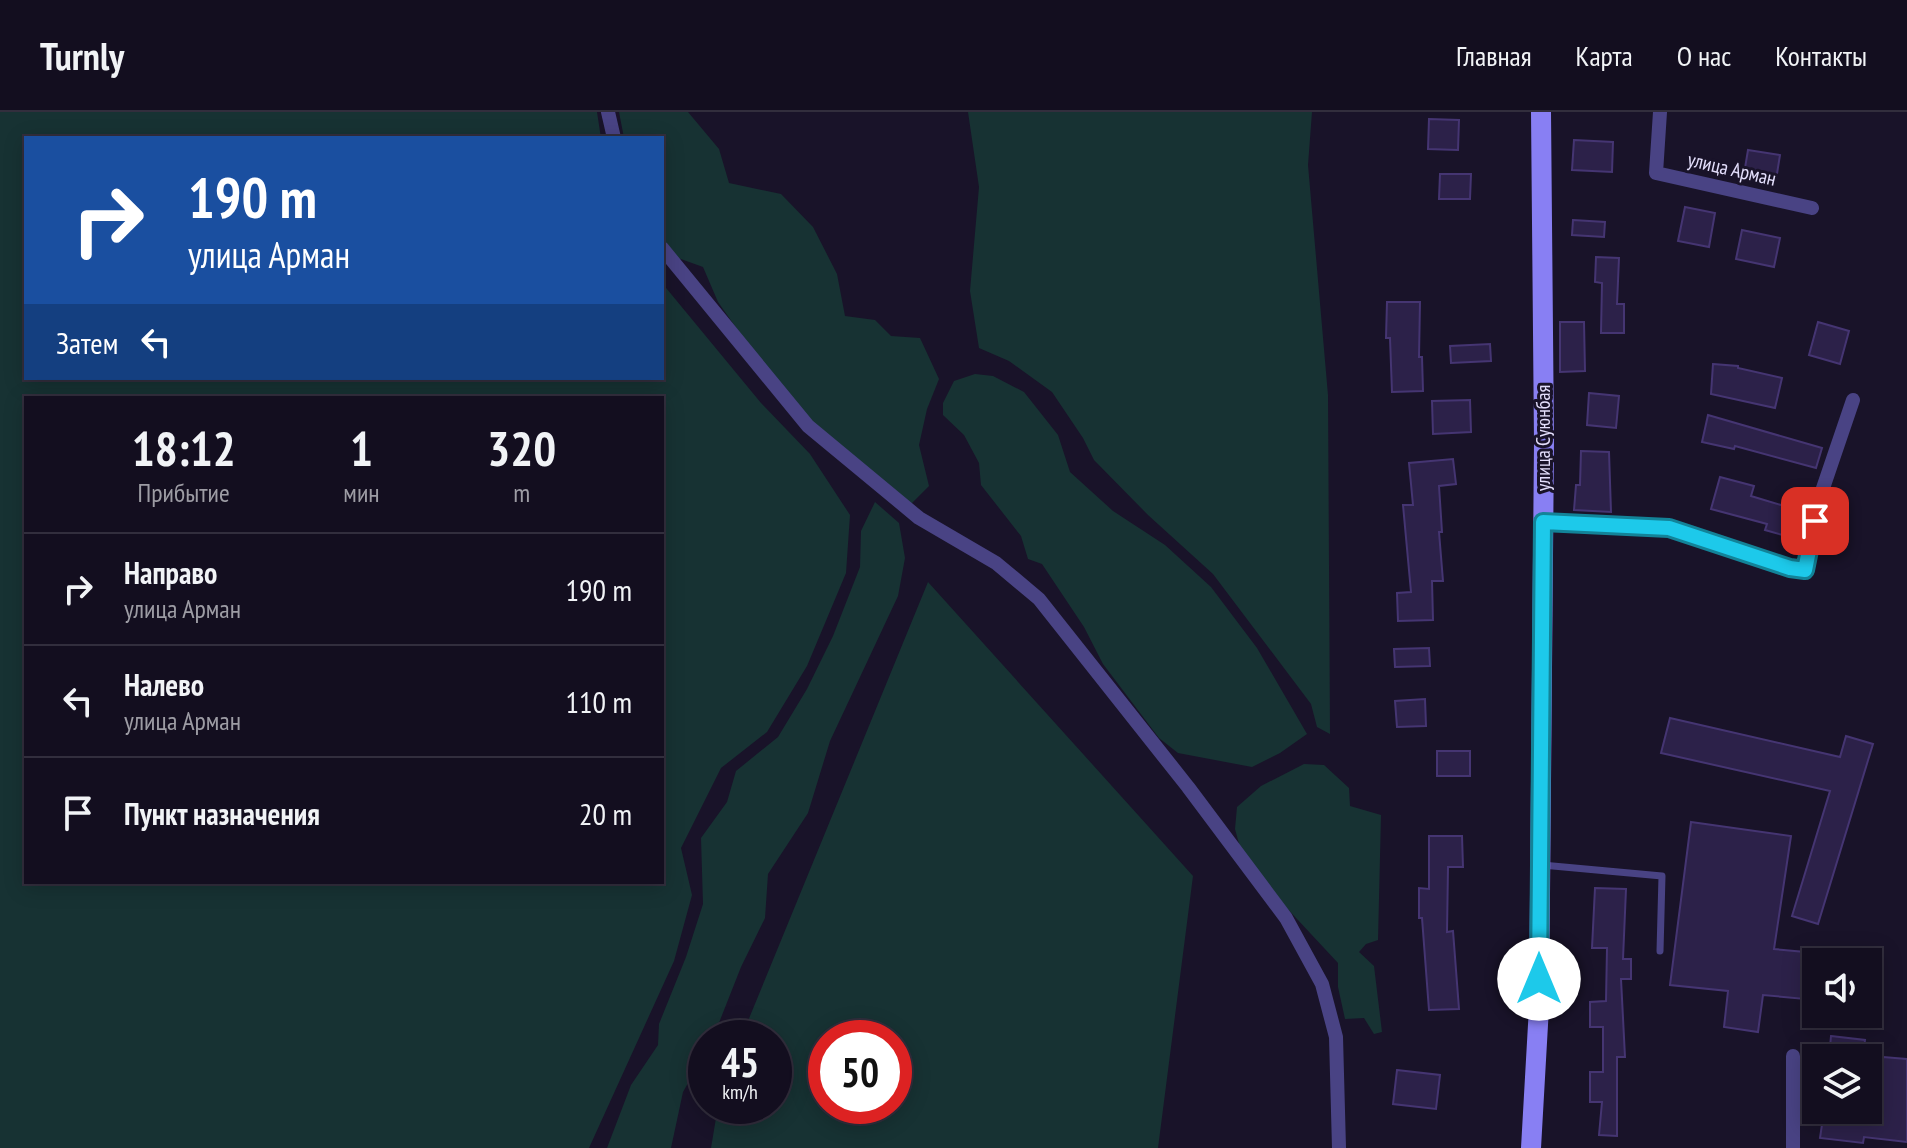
<!DOCTYPE html>
<html lang="ru">
<meta charset="utf-8">
<style>
:root{--surface:#130e1f;--page:#1c1728;--text:#f1f3f6;--muted:#9d9ca4;--line:#322e3d}
body{margin:0;font-family:"PT Sans Narrow",sans-serif;background:var(--page);color:var(--text);height:100vh;display:flex;flex-direction:column;font-size:30px;white-space:nowrap}
*{box-sizing:border-box;margin:0}
p{font-size:26px;color:var(--muted)}
.icon{flex:none;width:44px;height:44px;fill:none;stroke:currentColor;stroke-width:2;stroke-linecap:round;stroke-linejoin:round}
.map{position:relative;flex:1;overflow:hidden}
.sheet{position:absolute;left:24px;top:284px;width:640px;height:488px;display:flex;flex-direction:column;background:var(--surface);border-radius:0px;box-shadow:0 4px 20px #0003,0 0 0 2px var(--line)}
.sheet>*{flex:none}
.top-card{position:absolute;left:24px;top:24px;width:640px;height:244px;border-radius:0px;box-shadow:0 4px 20px #0003,0 0 0 2px var(--line);background:#1a4fa0;color:#fff;overflow:hidden}
.buttons{position:absolute;left:1802px;top:836px;display:grid;gap:16px}
.buttons a{display:grid;place-items:center;width:80px;height:80px;border-radius:0px;background:var(--surface);box-shadow:0 4px 20px #0003,0 0 0 2px var(--line);font-size:40px}
.speed{position:absolute;left:688px;top:908px;display:flex;gap:16px;font-size:40px;font-weight:700;text-align:center}
.speed>*{display:grid;place-content:center;width:104px;height:104px;border-radius:50%;background:var(--surface);box-shadow:0 4px 20px #0003,0 0 0 2px var(--line);line-height:1}
.speed small{font-size:20px;font-weight:400}
.speed .limit{border:12px solid #d22;background:#fff;color:#111}
.pin{position:absolute;display:grid;place-items:center;width:68px;height:68px;color:#fff;margin:-34px;border-radius:16px;box-shadow:0 4px 12px #0006}
.me{position:absolute;width:88px;margin:-44px;rotate:0deg;stroke-linejoin:round;filter:drop-shadow(0 0 6px #0008)}
.turn{display:flex;align-items:center;gap:28px;height:168px;padding:0 32px;font-size:36px}
.turn .icon{width:104px;height:104px;stroke-width:2.5}
.turn b{display:block;font-size:56px;line-height:68px}
.then{display:flex;align-items:center;height:76px;padding:0 32px;background:#0003;gap:16px;font-size:30px}
.eta{display:flex;justify-content:space-evenly;align-items:center;height:136px;text-align:center}
.eta b{font-size:48px;font-weight:700;line-height:56px}
ul{padding:0;list-style:none}
li{display:flex;align-items:center;gap:24px;height:112px;padding:0 32px;border-top:2px solid var(--line)}
li div{flex:1}
li b{display:block;font-size:30px}
li em{font-style:normal}
header{display:flex;align-items:center;gap:48px;box-sizing:border-box;height:112px;padding:0 40px;background:var(--surface);border-bottom:2px solid var(--line)}
header strong{font-size:38px}
nav{display:flex;gap:44px;margin-inline-start:auto;font-size:28px}
.map>svg:first-child{display:block}
.green{fill:#173233;fill-rule:evenodd}
.building{fill:#2c2149;stroke:#453572;stroke-width:2}
.lines{fill:none;stroke-linecap:round;stroke-linejoin:round}
.service{stroke:#494384;stroke-width:7}
.minor{stroke:#494384;stroke-width:14}
.secondary{stroke:#887ff3;stroke-width:20}
.route-casing{stroke:#138398;stroke-width:20}
.route{stroke:#1dc9ea;stroke-width:14}
.labels{text-anchor:middle;dominant-baseline:central;stroke-width:6;stroke-linejoin:round;paint-order:stroke}
.street-label{font-size:20px;fill:#e4dffc;stroke:#191329}
</style>
<header>
<strong>Turnly</strong>
<nav><a>Главная</a><a>Карта</a><a>О нас</a><a>Контакты</a></nav>
</header>
<div class="map">
<svg width="1907" height="1036" viewBox="0 0 1907 1036">
<rect width="100%" height="100%" fill="#191329"/>
<g class="green">
<path d="M0,0H597L601,26H26V266H662V171L761,291L810,342L850,403L846,461L807,554L767,620L721,656L681,736L692,783L674,849L589,1036H0ZM662,286V770H26V286Z"/>
<path d="M619,0H688L719,37L729,71L781,82L813,115L837,162L845,204L875,208L891,224L920,226L939,267L927,297L919,333L929,374L910,393L790,292L718,190L703,155L667,142L662,132V26H624Z"/>
<path d="M968,0H1312L1308,53L1328,283L1330,622L1317,615L1311,592L1213,462L1148,403L1094,348L1083,326L1052,280L1009,249L979,236L970,179L979,75Z"/>
<path d="M975,262L993,264L1024,280L1058,323L1070,360L1113,399L1165,433L1211,475L1257,536L1307,622L1280,641L1252,655L1178,641L1159,626L1103,552L1084,515L1042,452L1028,447L1021,424L981,373L979,351L964,323L943,303V291L954,269Z"/>
<path d="M875,390L899,411L905,446L898,484L830,629L808,701L768,762L765,806L741,855L713,926H706V939L683,980L671,1036H607L631,973L658,933L659,912L686,845L703,792L701,726L727,690L736,659L778,625L807,577L833,524L860,455L861,419Z"/>
<path d="M928,470L1193,764L1158,1036H711L718,994H774V926H741ZM894,926V994H826V926Z"/>
<path d="M1304,652L1324,653L1349,676L1350,694L1381,703L1378,828L1366,832L1359,840L1374,854L1382,920L1374,922L1364,906L1345,907L1338,875V851L1244,750L1235,717L1237,695L1261,674Z"/>
</g>
<g class="building">
<path d="M1429,7L1459,8L1458,38L1428,37Z"/>
<path d="M1574,28L1613,30L1612,60L1572,58Z"/>
<path d="M1748,38L1780,43L1776,68L1744,62Z"/>
<path d="M1440,62H1471L1470,87H1439Z"/>
<path d="M1685,95L1715,101L1709,135L1678,129Z"/>
<path d="M1573,108L1605,110L1604,125L1572,123Z"/>
<path d="M1742,118L1780,126L1774,155L1736,147Z"/>
<path d="M1596,145L1619,146L1617,192H1624V221H1601L1602,171L1595,170Z"/>
<path d="M1387,190H1420L1419,245H1422L1423,279L1392,280L1390,226H1386Z"/>
<path d="M1560,210H1584L1585,259L1560,260Z"/>
<path d="M1818,210L1849,219L1840,252L1809,243Z"/>
<path d="M1490,232L1491,249L1451,251L1450,234Z"/>
<path d="M1713,252L1738,254V256L1782,266L1775,296L1711,282Z"/>
<path d="M1589,281L1619,284L1616,316L1587,313Z"/>
<path d="M1470,288L1471,320L1433,322L1432,289Z"/>
<path d="M1708,303L1822,336L1816,356L1735,334L1734,337L1702,330Z"/>
<path d="M1581,339L1609,340L1611,400L1574,398L1576,373H1580Z"/>
<path d="M1453,347L1456,372L1439,374L1442,420H1439L1443,469H1432L1433,508L1398,509L1397,481L1411,480L1403,393H1413L1409,351Z"/>
<path d="M1720,365L1754,374L1751,384L1801,399L1793,426L1765,418L1767,412L1711,397Z"/>
<path d="M1429,536L1430,554L1395,555L1394,537Z"/>
<path d="M1425,587L1426,614L1397,615L1395,589Z"/>
<path d="M1670,606L1840,645L1846,624L1873,632L1818,812L1792,804L1830,679L1661,641Z"/>
<rect x="1437" y="639" width="33" height="25"/>
<path d="M1691,710L1791,724L1774,837L1816,841V888L1763,883L1758,920L1724,915L1728,879L1670,873Z"/>
<path d="M1429,724H1462L1463,755H1448L1447,820L1453,819L1459,897L1429,898L1422,806H1419V776L1429,777Z"/>
<path d="M1595,776L1626,777L1623,847H1631V867H1621L1625,945H1617V1024L1599,1023L1602,990H1590V960H1603V915H1590V890L1606,889L1607,836H1592Z"/>
<path d="M1831,924L1865,928L1863,946H1829Z"/>
<path d="M1883,945L1907,947V1030L1864,1025L1863,1031L1820,1026L1824,999L1878,1005Z"/>
<path d="M1397,958L1440,963L1436,997L1393,992Z"/>
</g>
<g class="lines">
<path class="service" d="M1542,753L1662,764L1660,839"/>
<g class="minor">
<path d="M608,0L614,26"/>
<path d="M1660,0L1656,61L1812,96"/>
<path d="M662,136L808,314L919,406L996,451L1039,487L1188,675L1286,806L1322,872L1336,925L1339,1036"/>
<path d="M1543,410L1669,416L1790,456L1805,458L1820,385L1853,288"/>
<path d="M1793,944V1036"/>
</g>
<path class="secondary" d="M1531,1036L1539,895L1544,330L1541,0"/>
</g>
<g class="lines">
<g class="route-casing">
<path id="route" d="M1539,867L1543,410L1669,416L1790,456L1805,458L1815,409"/>
</g>
<use href="#route" class="route"/>
</g>
<g class="labels">
<g class="street-label">
<text transform="translate(1732 57) rotate(13)">улица Арман</text>
<text transform="translate(1543 326) rotate(-90)">улица Суюнбая</text>
</g>
</g>
</svg>
<div class="buttons">
<a><svg class="icon" aria-label="sound" viewBox="0 0 24 24"><path d="M4 9h4l5-4v14l-5-4H4zM17 9q2 3 0 6"/></svg></a>
<a><svg class="icon" aria-label="layers" viewBox="0 0 24 24"><path d="M12 4l9 5-9 5-9-5zM3 14l9 5 9-5"/></svg></a>
</div>
<div class="speed"><div>45<small>km/h</small></div><div class="limit">50</div></div>
<div class="pin" style="left:1815px;top:409px;background:#d93025"><svg class="icon" aria-label="arrive" viewBox="0 0 24 24"><path d="M6 21V4h12l-3 4 3 4H6"/></svg></div>
<svg class="me" style="left:1539px;top:867px" viewBox="-20 -20 40 40"><circle r="19" fill="#fff"/><path d="M0-13L10 11 0 6-10 11z" fill="#1dc9ea"/></svg>
<div class="top-card">
<div class="turn"><svg class="icon" aria-label="right" viewBox="0 0 24 24"><path d="M7 20v-9h11M14 6l5 5-5 5"/></svg><div><b>190 m</b>улица Арман</div></div>
<div class="then">Затем<svg class="icon" aria-label="left" viewBox="0 0 24 24"><path d="M17 20v-9H6M10 6l-5 5 5 5"/></svg></div>
</div>
<section class="sheet">
<div class="eta">
<div><b>18:12</b><p>Прибытие</p></div>
<div><b>1</b><p>мин</p></div>
<div><b>320</b><p>m</p></div>
</div>
<ul>
<li><svg class="icon" aria-label="right" viewBox="0 0 24 24"><path d="M7 20v-9h11M14 6l5 5-5 5"/></svg><div><b>Направо</b><p>улица Арман</p></div><em>190 m</em></li>
<li><svg class="icon" aria-label="left" viewBox="0 0 24 24"><path d="M17 20v-9H6M10 6l-5 5 5 5"/></svg><div><b>Налево</b><p>улица Арман</p></div><em>110 m</em></li>
<li><svg class="icon" aria-label="arrive" viewBox="0 0 24 24"><path d="M6 21V4h12l-3 4 3 4H6"/></svg><div><b>Пункт назначения</b></div><em>20 m</em></li>
</ul>
</section>
</div>
